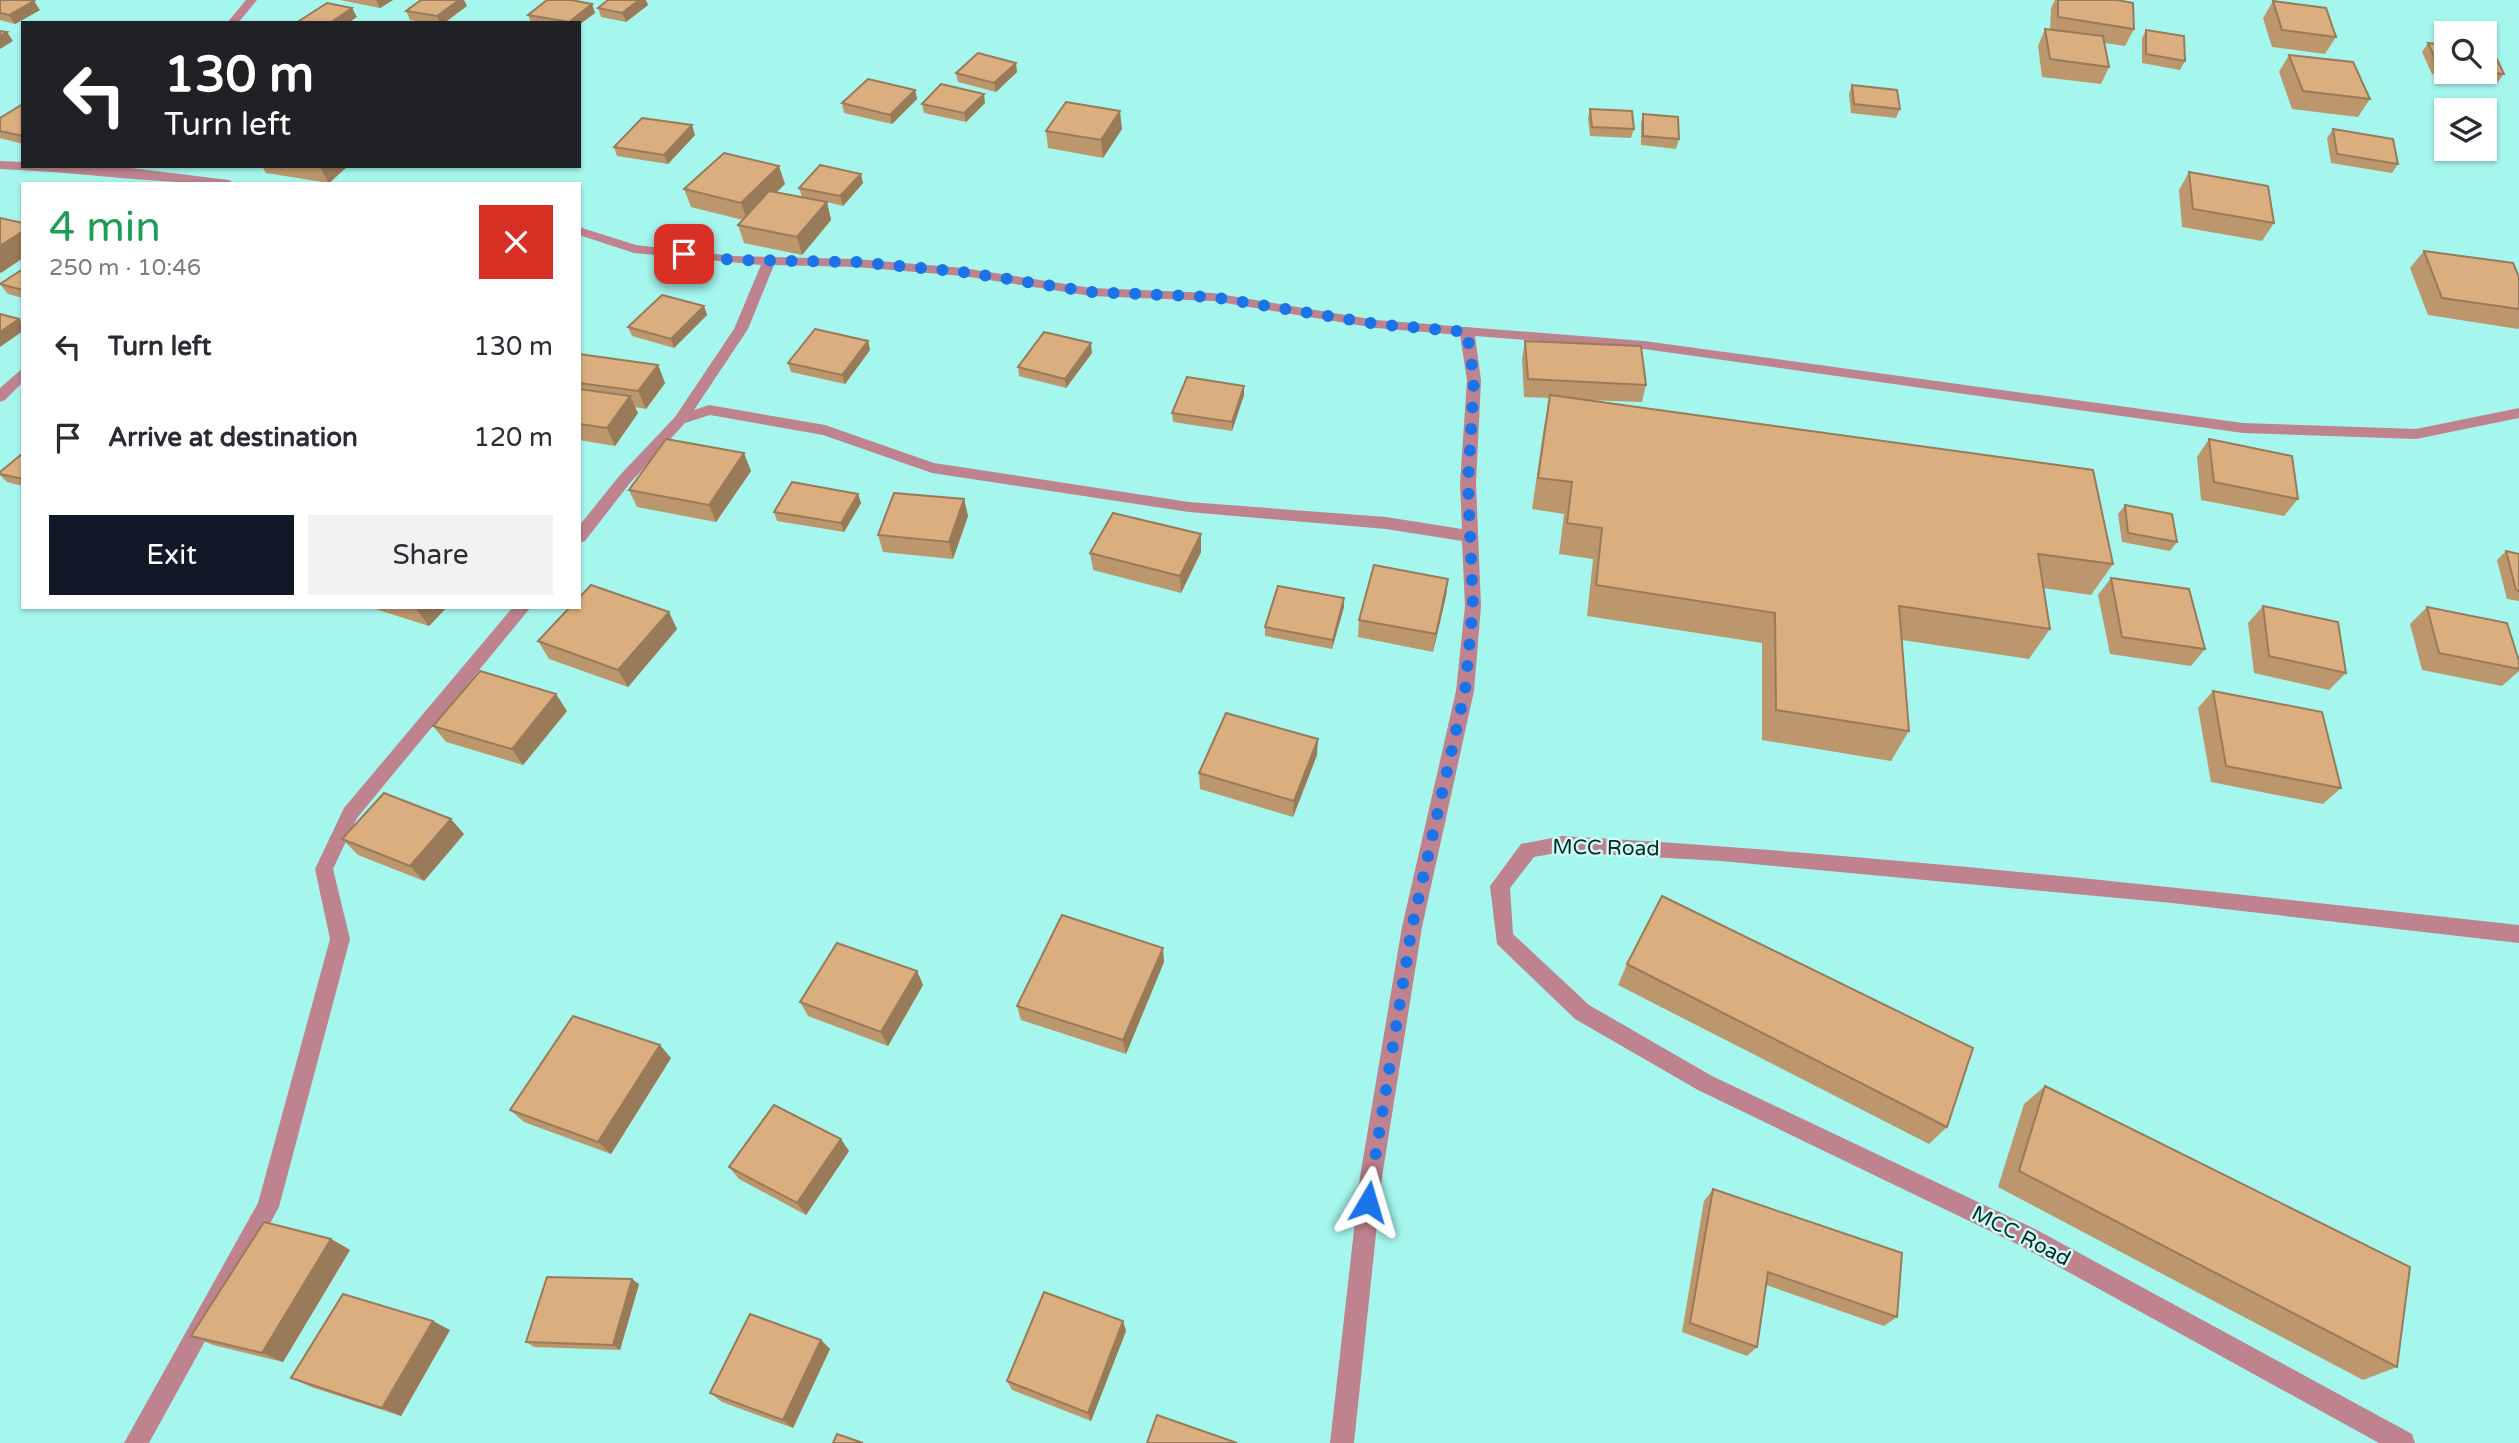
<!DOCTYPE html>
<meta charset="utf-8">
<style>
:root{--surface:#fff;--page:#f2f2f3;--text:#2b2b33;--muted:#7c7c81;--accent:#111827}
body{margin:0;font-family:"Varela Round",sans-serif;background:var(--page);color:var(--text);height:100vh;display:flex;flex-direction:column;font-size:26px;white-space:nowrap}
*{box-sizing:border-box;margin:0}
p{font-size:23px;color:var(--muted)}
.icon{flex:none;width:38px;height:38px;fill:none;stroke:currentColor;stroke-width:2;stroke-linecap:round;stroke-linejoin:round}
.map{position:relative;flex:1;overflow:hidden}
.panel{position:absolute;left:21px;top:182px;width:560px;height:427px;display:flex;flex-direction:column;background:var(--surface);border-radius:0px;box-shadow:0 2px 5px #0004}
.panel>*{flex:none}
.hud{position:absolute;left:21px;top:21px;width:560px;height:147px;border-radius:0px;box-shadow:0 2px 5px #0004;background:#202124;color:#fff;overflow:hidden}
.controls{position:absolute;left:2434px;top:21px;display:grid;gap:14px}
.controls a{display:grid;place-items:center;width:63px;height:63px;border-radius:0px;background:var(--surface);box-shadow:0 2px 5px #0004;font-size:35px}
.pin{position:absolute;display:grid;place-items:center;width:60px;height:60px;color:#fff;margin:-30px;border-radius:14px;box-shadow:0 4px 10px #0006}
.me{position:absolute;width:77px;margin:-38px;rotate:7deg;stroke-linejoin:round;filter:drop-shadow(0 0 5px #0008)}
.turn{display:flex;align-items:center;gap:24px;height:147px;padding:0 28px;font-size:32px}
.turn .icon{width:91px;height:91px;stroke-width:2.5}
.turn b{display:block;font-size:49px;line-height:60px}
.round{display:grid;place-items:center;flex:none;width:74px;height:74px;border-radius:0px;background:var(--page)}
.overview{display:flex;align-items:center;justify-content:space-between;height:119px;padding:0 28px}
h1{font-size:42px;font-weight:600;line-height:52px;color:#1e9e55}
.cta{display:flex;gap:14px;margin-top:auto;padding:14px 28px}
.cta a{flex:1;height:80px;border-radius:0px;background:var(--accent);color:#fff;font-size:28px;font-weight:600;line-height:80px;text-align:center}
.cta a+a{background:var(--page);color:var(--text)}
ul{padding:0;list-style:none}
li{display:flex;align-items:center;gap:21px;height:91px;padding:0 28px}
li div{flex:1}
li b{display:block;font-size:26px}
li em{font-style:normal}
.map>svg:first-child{display:block}
.lines{fill:none;stroke-linecap:round;stroke-linejoin:round}
.minor{fill:#be838e;fill-rule:evenodd}
.wall{fill:#bc966d}
.shaded-wall{fill:#997a59}
.building{fill:#dbae7f;stroke:#997a59;stroke-width:2}
.route{stroke:#1a73e8;stroke-width:12;stroke-dasharray:0 21.6}
.labels{text-anchor:middle;dominant-baseline:central;stroke-width:5;stroke-linejoin:round;paint-order:stroke}
.street-label{font-size:21px;fill:#042825;stroke:#cefdf8}
</style>
<div class="map">
<svg width="2519" height="1443" viewBox="0 0 2519 1443">
<rect width="100%" height="100%" fill="#a5f7ee"/>
<g class="lines">
<g class="minor">
<path d="M246,0H257L238,23H227Z"/>
<path d="M0,161L23,162V166H114L229,180L235,184C157,184 78,172 0,169Z"/>
<path d="M579,227L636,245L734,256L856,259L963,268L1091,288L1213,293L1376,320L1644,341L2243,423L2416,429L2519,408V418L2416,439L2243,433L1644,349L1475,336L1481,380L1476,484L1481,606L1474,691L1422,927L1382,1177L1354,1443H1330L1360,1177L1402,927L1456,691L1465,606L1462,541L1386,529L1189,512L932,473L823,435L710,415L685,423L630,483L585,541L579,543V526L620,475L675,417L734,329L761,265L634,253L579,235ZM774,265L856,267L963,276L1091,296L1213,301L1376,328L1460,335L1467,380L1460,484L1462,529L1386,517L1189,502L934,463L825,425L709,405L694,410L748,329Z"/>
<path d="M23,368V382L5,400L0,402V388Z"/>
<path d="M513,607H531L357,818L333,869L350,939L279,1207L149,1443H124L258,1203L330,939L315,869L344,808Z"/>
<path d="M1562,836C1882,854 2201,890 2519,925V943L2172,903L1721,861L1562,852L1534,857L1510,888L1513,934L1589,1005L1712,1076L2037,1230L2412,1434L2415,1443H2379L2021,1246L1698,1090L1575,1019L1497,944L1490,886L1521,844Z"/>
</g>
</g>
<g class="wall">
<path d="M0,0L40,10L15,24L0,20Z"/>
<path d="M340,0H393L380,8Z"/>
<path d="M2055,0H2117L2134,29L2125,46L2105,43L2109,67L2101,84L2042,77L2038,46L2045,29L2050,30L2051,8Z"/>
<path d="M2273,1L2336,37L2325,54L2272,47L2263,18Z"/>
<path d="M592,4L595,13L579,23H531L528,15Z"/>
<path d="M648,5L626,22L601,17L598,8Z"/>
<path d="M467,6L444,23H427L410,20L406,11Z"/>
<path d="M2146,30L2185,61L2180,70L2142,63V38Z"/>
<path d="M2428,43L2446,45V72H2485L2504,74L2497,83L2432,74L2422,52Z"/>
<path d="M2289,55L2370,99L2358,117L2292,109L2279,72Z"/>
<path d="M1017,72L996,92L958,82L956,73Z"/>
<path d="M1852,85L1900,109L1896,118L1851,113L1849,94Z"/>
<path d="M915,90L917,99L892,124L844,113L842,103Z"/>
<path d="M985,103L966,122L924,113L922,104Z"/>
<path d="M23,104V144L0,138V118Z"/>
<path d="M1590,109L1634,129L1631,138L1590,136L1588,118Z"/>
<path d="M1643,114L1679,139L1676,149L1641,145V123Z"/>
<path d="M1122,129L1103,158L1048,148L1046,131Z"/>
<path d="M2333,129L2398,164L2392,173L2331,163L2327,138Z"/>
<path d="M695,135L668,164L617,156L614,147Z"/>
<path d="M262,166H348L329,183L266,173Z"/>
<path d="M2189,172L2274,223L2262,241L2182,227L2179,190Z"/>
<path d="M863,183L843,206L827,202L831,220L802,255L744,243L738,225L743,220L691,207L684,189L785,184L776,193L824,202L802,197L799,188Z"/>
<path d="M2424,251L2519,277V328L2518,329L2428,315L2410,268Z"/>
<path d="M23,269V298L8,294L0,284Z"/>
<path d="M704,306L707,315L674,348L632,336L628,327Z"/>
<path d="M868,341L870,350L845,384L791,372L788,363Z"/>
<path d="M1525,341L1646,385L1642,402L1584,400L2113,564L2091,595L2043,588L2050,629L2029,659L1902,640L1909,731L1891,761L1762,740V643L1587,616L1593,559L1559,554L1564,514L1532,509L1544,427L1550,398L1524,397L1522,359Z"/>
<path d="M1092,353L1066,388L1019,376L1018,367Z"/>
<path d="M579,354L658,365L665,383L646,409L635,407L638,413L615,446L579,440Z"/>
<path d="M1244,395L1232,431L1173,422L1172,413Z"/>
<path d="M2209,439L2298,499L2284,516L2201,500L2197,457Z"/>
<path d="M23,453V486L7,482L0,475V472Z"/>
<path d="M751,471L716,522L637,507L629,490Z"/>
<path d="M858,494L861,503L844,532L777,521L774,512Z"/>
<path d="M964,499L968,516L953,559L883,552L878,535Z"/>
<path d="M2125,505L2177,542L2170,551L2122,542L2118,514Z"/>
<path d="M1201,534V552L1181,593L1093,570L1090,553Z"/>
<path d="M2506,551L2519,554V601L2507,599L2497,560Z"/>
<path d="M2111,578L2205,649L2191,666L2110,654L2098,595Z"/>
<path d="M1448,579L1446,596L1433,652L1358,637L1359,620Z"/>
<path d="M2263,606L2346,673L2329,690L2254,673L2248,623Z"/>
<path d="M369,607H447L429,626Z"/>
<path d="M1344,607L1332,649L1265,636V627Z"/>
<path d="M2427,607L2519,661V671L2502,686L2422,670L2410,624Z"/>
<path d="M677,629L628,687L549,659L538,641Z"/>
<path d="M2213,691L2341,788L2323,804L2211,782L2198,708Z"/>
<path d="M567,711L523,765L446,742L433,726Z"/>
<path d="M1317,755L1293,817L1200,789L1199,773Z"/>
<path d="M464,834L424,881L358,855L342,839Z"/>
<path d="M1164,962L1126,1054L1021,1020L1017,1006Z"/>
<path d="M1627,964L1947,1127L1929,1144L1618,985Z"/>
<path d="M917,971L923,985L888,1046L808,1016L800,1002Z"/>
<path d="M671,1058L611,1154L524,1122L510,1110Z"/>
<path d="M2045,1086L2397,1367L2363,1380L1998,1187L2024,1104Z"/>
<path d="M849,1151L806,1215L739,1179L729,1167Z"/>
<path d="M1713,1189L1897,1317L1884,1326L1766,1285L1757,1347L1747,1356L1682,1332L1704,1201Z"/>
<path d="M331,1239L350,1250L283,1362L213,1345L191,1336Z"/>
<path d="M639,1284L620,1350L534,1347L526,1342Z"/>
<path d="M1123,1321L1126,1331L1091,1421L1012,1390L1007,1381Z"/>
<path d="M450,1330L401,1416L311,1387L291,1378Z"/>
<path d="M821,1340L830,1349L793,1428L722,1402L710,1393Z"/>
</g>
<g class="shaded-wall">
<path d="M376,0H393L380,8Z"/>
<path d="M459,0H464L467,6L444,23H440L437,16Z"/>
<path d="M639,0H646L648,5L626,22L622,13Z"/>
<path d="M34,1L40,10L15,24L9,15Z"/>
<path d="M592,4L595,13L579,25V23H569Z"/>
<path d="M352,8L357,17L348,23H330Z"/>
<path d="M7,32L13,41L0,49V36Z"/>
<path d="M1016,63L1017,72L996,92L994,83Z"/>
<path d="M915,90L917,99L892,124L890,115Z"/>
<path d="M984,94L985,103L966,122L964,113Z"/>
<path d="M1120,111L1122,129L1103,158L1101,140Z"/>
<path d="M692,125L695,135L668,164L664,155Z"/>
<path d="M319,166H348L329,183Z"/>
<path d="M779,166L785,184L747,220L741,203Z"/>
<path d="M861,174L863,183L843,206L840,196Z"/>
<path d="M827,202L831,220L802,255L797,237Z"/>
<path d="M23,231V258L1,273L0,272V246Z"/>
<path d="M704,306L707,315L674,348L671,339Z"/>
<path d="M19,319L23,323V331L0,347V332Z"/>
<path d="M868,341L870,350L845,384L842,375Z"/>
<path d="M1091,343L1092,353L1066,388L1065,379Z"/>
<path d="M658,365L665,383L646,409L638,391Z"/>
<path d="M1244,386V395L1232,431V422Z"/>
<path d="M630,396L638,413L615,446L607,428Z"/>
<path d="M744,453L751,471L716,522L709,505Z"/>
<path d="M858,494L861,503L844,532L841,523Z"/>
<path d="M964,499L968,516L953,559L949,542Z"/>
<path d="M1201,534V552L1181,593L1180,576Z"/>
<path d="M1448,579L1446,596L1433,652L1436,634Z"/>
<path d="M1344,598V607L1332,649L1333,640Z"/>
<path d="M418,607H447L429,626L416,609Z"/>
<path d="M669,612L677,629L628,687L618,670Z"/>
<path d="M556,694L567,711L523,765L512,749Z"/>
<path d="M1318,739L1317,755L1293,817L1294,801Z"/>
<path d="M451,819L464,834L424,881L410,866Z"/>
<path d="M1163,948L1164,962L1126,1054L1123,1040Z"/>
<path d="M917,971L923,985L888,1046L881,1032Z"/>
<path d="M660,1045L671,1058L611,1154L598,1142Z"/>
<path d="M841,1139L849,1151L806,1215L797,1203Z"/>
<path d="M331,1239L350,1250L283,1362L262,1353Z"/>
<path d="M632,1279L639,1284L620,1350L613,1345Z"/>
<path d="M433,1321L450,1330L401,1416L382,1408Z"/>
<path d="M1123,1321L1126,1331L1091,1421L1088,1413Z"/>
<path d="M821,1340L830,1349L793,1428L783,1420Z"/>
</g>
<g class="building">
<path d="M0,0H30L34,1L9,15L0,13Z"/>
<path d="M421,0H459L437,16L406,11Z"/>
<path d="M547,0H571L592,4L569,22L528,15Z"/>
<path d="M608,0H639L622,13L598,8Z"/>
<path d="M2058,0H2117L2133,3L2134,29L2058,17Z"/>
<path d="M2273,1L2326,8L2336,37L2282,30Z"/>
<path d="M327,3L352,8L330,23H307L299,21Z"/>
<path d="M2045,29L2103,36L2109,67L2050,59Z"/>
<path d="M2146,30L2184,36L2185,61L2146,54Z"/>
<path d="M0,31L7,32L0,36Z"/>
<path d="M2428,43L2446,45V67L2438,65Z"/>
<path d="M2485,50L2493,51L2504,74L2485,72Z"/>
<path d="M978,53L1016,63L994,83L956,73Z"/>
<path d="M2289,55L2353,62L2370,99L2303,91Z"/>
<path d="M868,79L915,90L890,115L842,103Z"/>
<path d="M941,84L984,94L964,113L922,104Z"/>
<path d="M1852,85L1897,90L1900,109L1854,104Z"/>
<path d="M1066,102L1120,111L1101,140L1046,131Z"/>
<path d="M23,104V136L0,131V118Z"/>
<path d="M1590,109L1632,111L1634,129L1592,127Z"/>
<path d="M1643,114L1678,117L1679,139L1643,136Z"/>
<path d="M642,118L692,125L664,155L614,147Z"/>
<path d="M2333,129L2393,139L2398,164L2337,154Z"/>
<path d="M724,153L779,166L741,203L684,189Z"/>
<path d="M820,165L861,174L840,196L799,188Z"/>
<path d="M2189,172L2268,186L2274,223L2193,209Z"/>
<path d="M769,191L827,202L797,237L738,225Z"/>
<path d="M0,218L23,223V231L0,246Z"/>
<path d="M2424,251L2513,263L2519,277V309L2442,298Z"/>
<path d="M23,269V290L0,284Z"/>
<path d="M662,295L704,306L671,339L628,327Z"/>
<path d="M0,314L19,319L0,332Z"/>
<path d="M815,329L868,341L842,375L788,363Z"/>
<path d="M1044,332L1091,343L1065,379L1018,367Z"/>
<path d="M1525,341L1641,346L1646,385L1528,379Z"/>
<path d="M579,354L658,365L638,391L579,383Z"/>
<path d="M1187,377L1244,386L1232,422L1172,413Z"/>
<path d="M579,389L630,396L607,428L579,424Z"/>
<path d="M1550,395L2093,470L2113,564L2038,554L2050,629L1899,606L1909,731L1776,710L1775,613L1596,585L1602,528L1567,523L1572,482L1538,478Z"/>
<path d="M666,439L744,453L709,505L629,490Z"/>
<path d="M2209,439L2292,456L2298,499L2214,482Z"/>
<path d="M23,453V479L0,474V472Z"/>
<path d="M792,482L858,494L841,523L774,512Z"/>
<path d="M894,493L964,499L949,542L878,535Z"/>
<path d="M2125,505L2172,514L2177,542L2128,533Z"/>
<path d="M1113,513L1201,534L1180,576L1090,553Z"/>
<path d="M2506,551L2519,554V591L2516,590Z"/>
<path d="M1374,565L1448,579L1436,634L1359,620Z"/>
<path d="M2111,578L2189,589L2205,649L2122,637Z"/>
<path d="M591,585L669,612L618,670L538,641L570,607H579V598Z"/>
<path d="M1278,586L1344,598L1333,640L1265,627Z"/>
<path d="M2263,606L2338,622L2346,673L2269,656Z"/>
<path d="M2427,607L2507,623L2519,661V669L2439,653Z"/>
<path d="M480,671L556,694L512,749L433,726Z"/>
<path d="M2213,691L2322,712L2341,788L2226,766Z"/>
<path d="M1226,713L1318,739L1294,801L1199,773Z"/>
<path d="M384,793L451,819L410,866L342,839Z"/>
<path d="M1662,896L1973,1048L1947,1127L1627,964Z"/>
<path d="M1062,915L1163,948L1123,1040L1017,1006Z"/>
<path d="M837,943L917,971L881,1032L800,1002Z"/>
<path d="M573,1016L660,1045L598,1142L510,1110Z"/>
<path d="M2045,1086L2410,1267L2397,1367L2019,1171Z"/>
<path d="M774,1105L841,1139L797,1203L729,1167Z"/>
<path d="M1713,1189L1902,1253L1897,1317L1768,1272L1757,1347L1690,1323Z"/>
<path d="M264,1222L331,1239L262,1353L191,1336Z"/>
<path d="M547,1277L632,1279L613,1345L526,1342Z"/>
<path d="M1044,1292L1123,1321L1088,1413L1007,1381Z"/>
<path d="M343,1294L433,1321L382,1408L291,1378Z"/>
<path d="M750,1314L821,1340L783,1420L710,1393Z"/>
<path d="M1157,1415L1237,1443H1147Z"/>
<path d="M837,1434L863,1443H833Z"/>
</g>
<g class="lines">
<path class="route" d="M684,254L734,260L856,262L963,272L1091,292L1213,297L1376,324L1467,332L1474,380L1468,484L1473,606L1465,691L1412,927L1368,1202"/>
</g>
<g class="labels">
<g class="street-label">
<text transform="translate(1606 848) rotate(1)">MCC Road</text>
<text transform="translate(2021 1236) rotate(27)">MCC Road</text>
</g>
</g>
</svg>
<div class="controls">
<a><svg class="icon" aria-label="search" viewBox="0 0 24 24"><circle cx="10" cy="10" r="6"/><path d="M15 15l6 6"/></svg></a>
<a><svg class="icon" aria-label="layers" viewBox="0 0 24 24"><path d="M12 4l9 5-9 5-9-5zM3 14l9 5 9-5"/></svg></a>
</div>
<div class="pin" style="left:684px;top:254px;background:#d93025"><svg class="icon" aria-label="arrive" viewBox="0 0 24 24"><path d="M6 21V4h12l-3 4 3 4H6"/></svg></div>
<svg class="me" style="left:1368px;top:1202px" viewBox="-20 -20 40 40"><path d="M0-17L14 15 0 8-14 15z" fill="#1a73e8" stroke="#fff" stroke-width="4"/></svg>
<div class="hud">
<div class="turn"><svg class="icon" aria-label="left" viewBox="0 0 24 24"><path d="M17 20v-9H6M10 6l-5 5 5 5"/></svg><div><b>130 m</b>Turn left</div></div>
</div>
<section class="panel">
<div class="overview"><div><h1>4 min</h1><p>250 m · 10:46</p></div><a class="round" style="background:#d93025;color:#fff"><svg class="icon" aria-label="close" viewBox="0 0 24 24"><path d="M6 6l12 12M18 6L6 18"/></svg></a></div>
<ul>
<li><svg class="icon" aria-label="left" viewBox="0 0 24 24"><path d="M17 20v-9H6M10 6l-5 5 5 5"/></svg><div><b>Turn left</b></div><em>130 m</em></li>
<li><svg class="icon" aria-label="arrive" viewBox="0 0 24 24"><path d="M6 21V4h12l-3 4 3 4H6"/></svg><div><b>Arrive at destination</b></div><em>120 m</em></li>
</ul>
<div class="cta"><a>Exit</a><a>Share</a></div>
</section>
</div>
